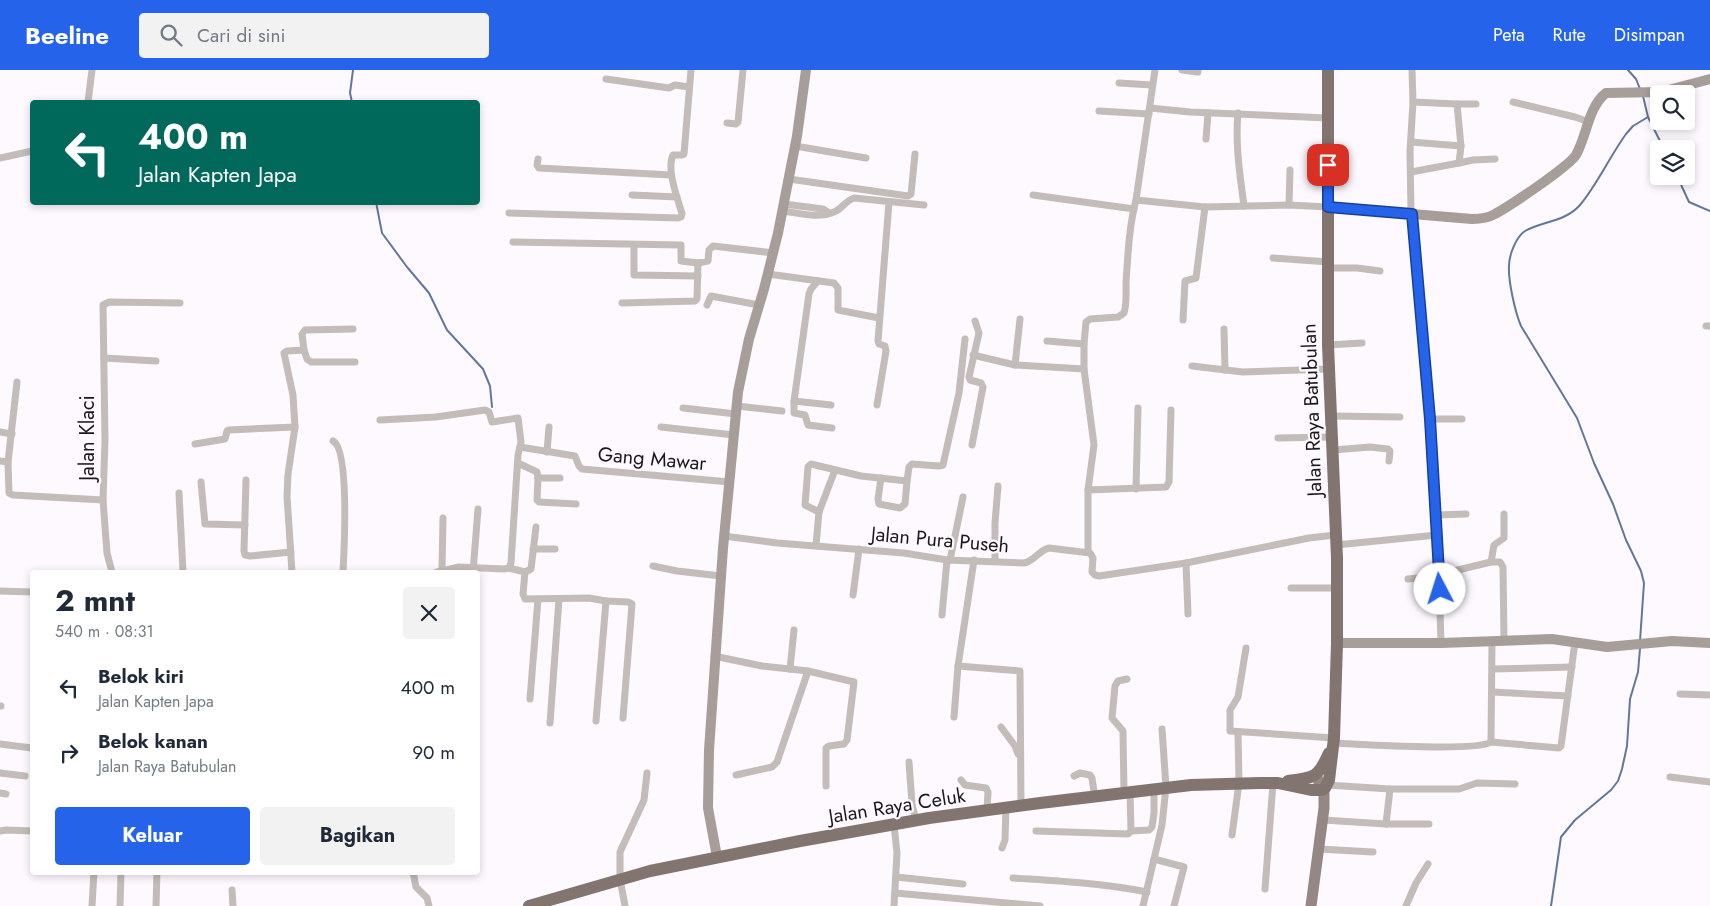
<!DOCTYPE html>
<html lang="id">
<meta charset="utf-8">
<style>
:root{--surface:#fff;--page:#f2f2f3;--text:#1f2937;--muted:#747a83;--accent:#2563eb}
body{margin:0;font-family:Jost,sans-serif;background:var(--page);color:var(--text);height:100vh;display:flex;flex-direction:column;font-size:19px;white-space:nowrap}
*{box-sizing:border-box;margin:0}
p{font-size:16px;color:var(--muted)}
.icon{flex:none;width:28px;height:28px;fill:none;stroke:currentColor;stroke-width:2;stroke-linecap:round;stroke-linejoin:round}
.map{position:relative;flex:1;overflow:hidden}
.sheet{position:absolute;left:30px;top:500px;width:450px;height:305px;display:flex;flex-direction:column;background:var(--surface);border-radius:5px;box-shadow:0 2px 8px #0003}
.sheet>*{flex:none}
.banner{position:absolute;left:30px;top:30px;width:450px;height:105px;border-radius:5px;box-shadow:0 2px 8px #0003;background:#00695c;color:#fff;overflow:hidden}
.fabs{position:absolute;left:1650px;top:15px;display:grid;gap:10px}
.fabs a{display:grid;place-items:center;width:45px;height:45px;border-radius:5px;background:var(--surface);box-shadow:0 2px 8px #0003;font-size:25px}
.pin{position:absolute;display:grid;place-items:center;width:42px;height:42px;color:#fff;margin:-21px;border-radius:10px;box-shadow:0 2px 8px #0006}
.me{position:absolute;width:55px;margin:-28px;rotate:355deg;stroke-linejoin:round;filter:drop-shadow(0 0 4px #0008)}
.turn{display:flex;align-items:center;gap:18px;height:105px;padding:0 25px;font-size:22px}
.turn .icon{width:65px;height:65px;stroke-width:2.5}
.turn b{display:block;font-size:35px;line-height:42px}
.round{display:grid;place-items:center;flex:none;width:52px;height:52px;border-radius:5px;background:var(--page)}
.headline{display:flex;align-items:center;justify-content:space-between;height:85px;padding:0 25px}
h1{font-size:30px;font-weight:700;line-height:38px}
.cta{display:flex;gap:10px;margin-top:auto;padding:10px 25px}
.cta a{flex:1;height:58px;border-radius:5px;background:var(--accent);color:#fff;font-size:20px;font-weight:700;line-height:58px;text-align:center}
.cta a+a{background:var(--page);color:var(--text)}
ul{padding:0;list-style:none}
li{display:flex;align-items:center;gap:15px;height:65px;padding:0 25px}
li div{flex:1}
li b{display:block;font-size:19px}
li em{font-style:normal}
header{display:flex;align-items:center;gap:30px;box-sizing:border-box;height:70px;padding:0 25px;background:var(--accent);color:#fff}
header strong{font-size:24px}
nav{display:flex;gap:28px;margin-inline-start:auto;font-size:18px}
.search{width:350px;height:45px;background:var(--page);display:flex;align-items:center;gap:12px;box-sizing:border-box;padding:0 18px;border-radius:5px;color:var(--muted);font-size:19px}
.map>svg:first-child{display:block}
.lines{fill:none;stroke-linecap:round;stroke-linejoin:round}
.stream{stroke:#62779b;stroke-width:2}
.street{stroke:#c3bcb9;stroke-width:7}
.secondary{stroke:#a79d99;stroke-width:10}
.primary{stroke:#938883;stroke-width:11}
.highway{stroke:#82756f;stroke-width:12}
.route-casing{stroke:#184099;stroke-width:12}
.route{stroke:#2563eb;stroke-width:9}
.labels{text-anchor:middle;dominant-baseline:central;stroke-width:4.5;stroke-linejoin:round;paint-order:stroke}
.street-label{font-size:20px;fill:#1b181c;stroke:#fdf9fe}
</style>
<header>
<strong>Beeline</strong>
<div class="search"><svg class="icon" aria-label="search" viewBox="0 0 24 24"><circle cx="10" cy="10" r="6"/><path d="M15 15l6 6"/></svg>Cari di sini</div>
<nav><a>Peta</a><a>Rute</a><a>Disimpan</a></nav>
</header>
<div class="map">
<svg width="1710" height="836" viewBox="0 0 1710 836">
<rect width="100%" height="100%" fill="#fdf9fe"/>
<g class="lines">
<g class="stream">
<path d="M1628,0L1636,9L1640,19"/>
<path d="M1643,26L1648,47L1664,79"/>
<path d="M352,32L350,23L353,0"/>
<path d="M1677,106L1689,132L1710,141"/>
<path d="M376,132L382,163L407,197L429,223L447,260L483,299L490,316L492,337"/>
<path d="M1640,571L1644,513L1641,501L1626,470L1613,434L1594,393L1577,348L1521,256C1515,242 1508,210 1509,196C1509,185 1516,167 1525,161C1543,151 1565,152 1580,135C1597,115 1610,86 1626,64L1633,56L1648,47"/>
<path d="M1551,836L1561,767L1575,750L1611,720L1618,711L1622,699L1627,676L1630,629L1638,602L1640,579"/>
</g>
<g class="street">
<path d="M1155,0L1136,130L1205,137L1289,135L1328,137"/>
<path d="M1182,0L1198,2"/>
<path d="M1412,0L1413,32L1410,81L1411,144L1430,349L1437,445L1441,573"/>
<path d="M606,9L669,18L675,15L689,17"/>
<path d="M1119,13L1152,15"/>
<path d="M88,32L92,0"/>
<path d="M1513,32L1575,47L1589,52"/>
<path d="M1457,34H1476"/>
<path d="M1150,38L1190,42L1327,48"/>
<path d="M1099,41L1149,44"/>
<path d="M1238,43C1235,75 1240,105 1244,136"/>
<path d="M727,53L736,54L738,52L743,0"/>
<path d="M1206,69L1208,43"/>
<path d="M1411,72L1461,76"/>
<path d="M795,76L866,88"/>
<path d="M0,88L32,81"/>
<path d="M538,89L537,95L539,98L671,105"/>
<path d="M1459,93L1473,90L1495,89"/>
<path d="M1411,102L1459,93L1461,76L1457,34L1413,32"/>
<path d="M789,109L908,126L911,124L915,84"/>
<path d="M632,125L677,127"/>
<path d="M1033,125L1134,139"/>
<path d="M784,134L823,139L829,143"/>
<path d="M1289,135L1290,100"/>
<path d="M783,141C800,143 818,149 834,142C842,139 845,131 854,128L924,135"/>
<path d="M509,143L678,148L681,147L682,144C678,129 666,100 673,85H682L684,84L691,0"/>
<path d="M513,172L681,175V191L698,193L708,191L709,180L713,176L774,183"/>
<path d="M634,178V205L698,206"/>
<path d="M1273,188L1329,192"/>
<path d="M1329,198H1357L1380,201"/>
<path d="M768,204L834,213L838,218V240L879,248"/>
<path d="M818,211L811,219L809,224L794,331L831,335"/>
<path d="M622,233L695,231L697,229L698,193"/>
<path d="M707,235L711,226L759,235"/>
<path d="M1183,250L1185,211L1196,208L1205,137"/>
<path d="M1706,256H1710"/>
<path d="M1224,259L1225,300"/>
<path d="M1047,271L1084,274"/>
<path d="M1328,275L1362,273"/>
<path d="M304,280L307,289L311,292H355"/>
<path d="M973,285L1015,295L1084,299"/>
<path d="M104,288L156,291"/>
<path d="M1015,295L1020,249"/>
<path d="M1192,296L1243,302L1329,299"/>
<path d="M17,312L8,392L9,423L13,425L103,430"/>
<path d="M794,331V343L805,345L808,355L832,358"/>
<path d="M877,335L886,281L885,276L879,274L878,271L889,132"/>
<path d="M737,336L782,341"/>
<path d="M683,338L736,344"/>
<path d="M1331,346L1400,347"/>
<path d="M1430,349H1462"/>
<path d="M380,350L436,347L485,340L489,342L492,352L518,348L521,372L518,385L511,493L509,498"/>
<path d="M661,357L734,365"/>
<path d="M0,362L12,364"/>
<path d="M1278,368L1332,367"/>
<path d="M333,371C350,379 344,482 343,502"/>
<path d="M195,374L225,369L227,361L229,360L295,357"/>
<path d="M972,375L983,317L981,313L970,310L969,307L979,263L975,251"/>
<path d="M520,377L575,386L579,396L582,399L730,412"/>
<path d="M1333,380L1370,377L1388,379L1390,381L1389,391"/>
<path d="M547,382L549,357"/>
<path d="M0,391L8,392"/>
<path d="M518,393L537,402L538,408L537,430L539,432L576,434"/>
<path d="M538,408H560"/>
<path d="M881,408L878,429L879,434L900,438L905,434L907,411"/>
<path d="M246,410L244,481L245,485L250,486L291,482"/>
<path d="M201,412L205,454L245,455"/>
<path d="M1136,419L1138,338"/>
<path d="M1088,420L1166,417L1169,412L1171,340"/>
<path d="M179,423L183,502"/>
<path d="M819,442L805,435L808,397L811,394L861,406L907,411L909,397L912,394L939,396L943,395L959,323L965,269"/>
<path d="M1437,445L1466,444"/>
<path d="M724,466L777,473L904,483L947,490L1024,493C1035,491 1039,480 1049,478L1090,483L1093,488L1092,502L1095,505L1099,506L1186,493L1309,468L1335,465"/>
<path d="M816,475L819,442L835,400"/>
<path d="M1336,475L1437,465"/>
<path d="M533,479H555"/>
<path d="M1088,482V420L1094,375L1084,299V274L1086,252L1090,249L1118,247L1124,243C1127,233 1126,223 1126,212C1128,185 1129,156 1136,130"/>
<path d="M950,490L963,427"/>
<path d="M974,490L958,596L1020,601L1021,736"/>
<path d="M995,491V453L998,416"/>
<path d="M1491,492L1494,475L1504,468V444"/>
<path d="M1186,493L1188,544"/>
<path d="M653,496L677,501L721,506"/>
<path d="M442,501L443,448"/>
<path d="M112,502L107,483L103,430L105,370L103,235L109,232L180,233"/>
<path d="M292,502L287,426L288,404L295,357L294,342L293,325L284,283L287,281L304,280L302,264L305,260L353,259"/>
<path d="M437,502L459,497L504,499L509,498L525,502L523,524L525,529L589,528L606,531L596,651"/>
<path d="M473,502L478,439"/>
<path d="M525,502L531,499L536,457"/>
<path d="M1408,509L1429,507L1491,492H1500L1503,497L1504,570"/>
<path d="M1291,518H1337"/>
<path d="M0,521L32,522"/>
<path d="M853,525L859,479"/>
<path d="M606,531L628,532L632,534L623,648"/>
<path d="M942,545L947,490"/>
<path d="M1246,578L1238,627L1230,640V661L1334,668"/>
<path d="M714,586L762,596L808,601L854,612L847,670L844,674L829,676L826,678V716"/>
<path d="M790,599L794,560"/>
<path d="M1493,599L1572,597"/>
<path d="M1492,622L1568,626"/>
<path d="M1680,624L1710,625"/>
<path d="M530,629L538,529"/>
<path d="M0,636H1"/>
<path d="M954,647L958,596"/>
<path d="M550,653L559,529"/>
<path d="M1001,657L1015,676L1018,684"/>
<path d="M1491,672L1492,571"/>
<path d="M1333,673C1357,674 1477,682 1491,672L1559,678L1561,676L1575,572"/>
<path d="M0,674L32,678"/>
<path d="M909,692L912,734L916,751"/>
<path d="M0,703L25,706"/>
<path d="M736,705L772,697L777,692L808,601"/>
<path d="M1074,706L1080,703L1090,705L1092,708L1094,722"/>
<path d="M1670,707L1710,712"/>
<path d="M961,710L965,715L986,718L988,722L987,740"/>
<path d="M1327,715L1390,719H1459L1477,713L1515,714"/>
<path d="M1124,722L1123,661L1112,648L1115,616L1118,611L1127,609"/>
<path d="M0,723L6,724"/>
<path d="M1323,750L1386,754H1429"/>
<path d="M1386,754L1390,719"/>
<path d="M0,761L6,760L32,761"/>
<path d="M1036,761L1128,764L1131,761L1130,722"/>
<path d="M1131,761L1149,760L1152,757L1154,743V719"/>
<path d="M1232,765L1239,713L1238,663"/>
<path d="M1002,778L1005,770L1006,737"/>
<path d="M1319,779L1373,782"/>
<path d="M1154,789L1184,797L1174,836"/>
<path d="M413,802L416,817L427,828L429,836"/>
<path d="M896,807L963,814"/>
<path d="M1013,808C1058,811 1102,813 1147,822"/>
<path d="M1265,819L1273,713"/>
<path d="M232,820L233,836"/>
<path d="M895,823L1040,836"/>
<path d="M92,836L94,802"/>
<path d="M120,836L121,802"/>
<path d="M156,836L157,802"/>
<path d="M625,836L620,809V782L644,730L647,703"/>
<path d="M894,836L897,783L894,755"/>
<path d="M1143,836L1162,755L1166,717L1162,659"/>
<path d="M1406,836L1416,813L1428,794"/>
</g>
<g class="secondary">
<path d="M1328,137L1472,149C1480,149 1488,148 1495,144C1510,136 1568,97 1576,85C1587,66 1588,37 1606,23L1661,22L1710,9"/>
<path d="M1337,573H1441L1552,569L1607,577L1672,571L1710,573"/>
<path d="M717,787L708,738L709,680L723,478L738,322L749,269L764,219L778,163L797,66L806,0"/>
</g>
<path class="primary" d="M1311,836L1324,738V724L1316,705"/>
<g class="highway">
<path d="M1288,711C1314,708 1318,708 1329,683"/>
<path d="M529,836L650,801L800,771L929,748L1040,733L1191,715L1260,713H1278L1311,720H1322L1325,718L1329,710L1334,668L1337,573V488L1328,275V0"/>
</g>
</g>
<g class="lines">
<g class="route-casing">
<path id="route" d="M1328,95V137L1412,144L1430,349L1440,519"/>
</g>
<use href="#route" class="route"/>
</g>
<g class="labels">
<g class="street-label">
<text transform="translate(1312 340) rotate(-92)">Jalan Raya Batubulan</text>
<text transform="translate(87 368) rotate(-90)">Jalan Klaci</text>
<text transform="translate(652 389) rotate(5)">Gang Mawar</text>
<text transform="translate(940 470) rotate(5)">Jalan Pura Puseh</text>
<text transform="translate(897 736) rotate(-9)">Jalan Raya Celuk</text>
</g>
</g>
</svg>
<div class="fabs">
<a><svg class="icon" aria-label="search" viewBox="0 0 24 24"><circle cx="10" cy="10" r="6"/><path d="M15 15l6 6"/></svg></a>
<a><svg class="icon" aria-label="layers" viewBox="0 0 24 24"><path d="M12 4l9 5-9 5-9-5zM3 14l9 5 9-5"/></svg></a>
</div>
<div class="pin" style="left:1328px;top:95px;background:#d93025"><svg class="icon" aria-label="arrive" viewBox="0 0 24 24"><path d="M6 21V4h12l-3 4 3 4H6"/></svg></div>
<svg class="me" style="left:1440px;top:519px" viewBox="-20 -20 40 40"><circle r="19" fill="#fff"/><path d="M0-13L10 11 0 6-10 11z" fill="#2563eb"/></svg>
<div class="banner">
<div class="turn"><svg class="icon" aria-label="left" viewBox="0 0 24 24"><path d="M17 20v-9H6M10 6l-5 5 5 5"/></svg><div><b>400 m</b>Jalan Kapten Japa</div></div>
</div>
<section class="sheet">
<div class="headline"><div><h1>2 mnt</h1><p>540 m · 08:31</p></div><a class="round"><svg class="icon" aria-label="close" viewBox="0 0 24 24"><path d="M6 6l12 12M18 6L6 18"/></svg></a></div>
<ul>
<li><svg class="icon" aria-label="left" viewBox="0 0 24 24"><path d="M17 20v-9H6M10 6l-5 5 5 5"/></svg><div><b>Belok kiri</b><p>Jalan Kapten Japa</p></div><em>400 m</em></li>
<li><svg class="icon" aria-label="right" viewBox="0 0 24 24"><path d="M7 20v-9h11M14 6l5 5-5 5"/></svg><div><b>Belok kanan</b><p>Jalan Raya Batubulan</p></div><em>90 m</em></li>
</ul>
<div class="cta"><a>Keluar</a><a>Bagikan</a></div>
</section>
</div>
